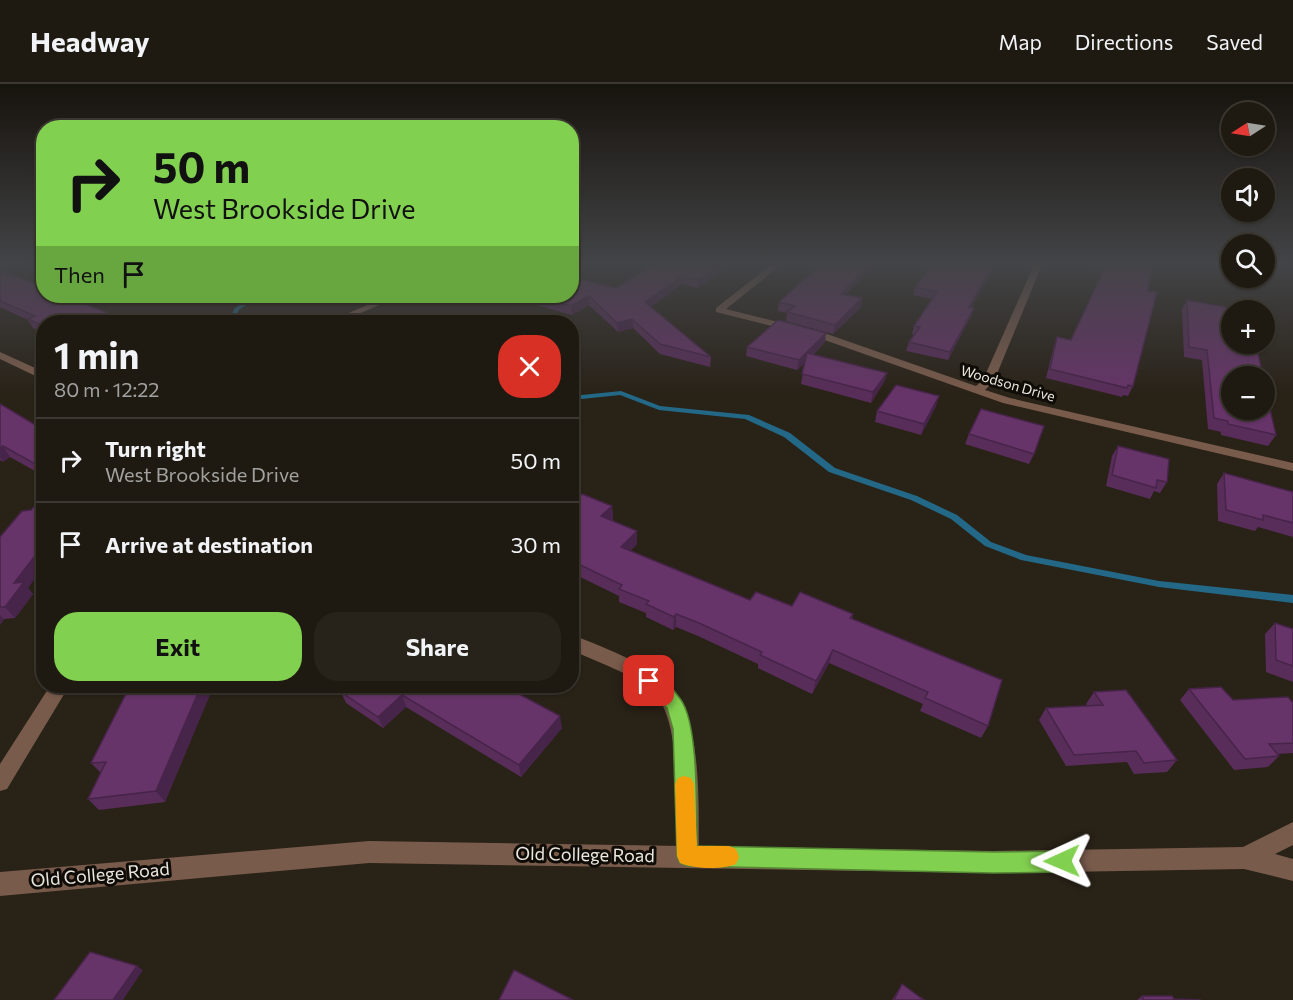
<!DOCTYPE html>
<meta charset="utf-8">
<style>
:root{--surface:#1f1a11;--page:#27231a;--text:#f1f3f6;--muted:#a1a19f;--line:#3c3831;--accent:#82d050}
body{margin:0;font-family:Commissioner,sans-serif;background:var(--page);color:var(--text);height:100vh;display:flex;flex-direction:column;font-size:22px;white-space:nowrap}
*{box-sizing:border-box;margin:0}
p{font-size:20px;color:var(--muted)}
.icon{flex:none;width:33px;height:33px;fill:none;stroke:currentColor;stroke-width:2;stroke-linecap:round;stroke-linejoin:round}
.map{position:relative;flex:1;overflow:hidden}
.panel{position:absolute;left:36px;top:231px;width:543px;height:378px;display:flex;flex-direction:column;background:var(--surface);border-radius:24px;box-shadow:0 2px 4px #0004,0 0 0 2px var(--line)}
.panel>*{flex:none}
.banner{position:absolute;left:36px;top:36px;width:543px;height:183px;border-radius:24px;box-shadow:0 2px 4px #0004,0 0 0 2px var(--line);background:#82d050;color:#111;overflow:hidden}
.needle{width:39px;rotate:258deg}
.buttons{position:absolute;left:1221px;top:18px;display:grid;gap:12px}
.buttons a{display:grid;place-items:center;width:54px;height:54px;border-radius:50%;background:var(--surface);box-shadow:0 2px 4px #0004,0 0 0 2px var(--line);font-size:30px}
.pin{position:absolute;display:grid;place-items:center;width:51px;height:51px;color:#fff;margin:-26px;border-radius:12px;box-shadow:0 3px 9px #0006}
.me{position:absolute;width:66px;margin:-33px;rotate:269deg;stroke-linejoin:round;filter:drop-shadow(0 0 4px #0008)}
.turn{display:flex;align-items:center;gap:21px;height:126px;padding:0 18px;font-size:27px}
.turn .icon{width:78px;height:78px;stroke-width:2.5}
.turn b{display:block;font-size:42px;line-height:51px}
.then{display:flex;align-items:center;height:57px;padding:0 18px;background:#0003;gap:12px;font-size:22px}
.round{display:grid;place-items:center;flex:none;width:63px;height:63px;border-radius:24px;background:var(--page)}
.headline{display:flex;align-items:center;justify-content:space-between;height:102px;padding:0 18px}
h1{font-size:36px;font-weight:700;line-height:45px}
.button{display:flex;gap:12px;margin-top:auto;padding:12px 18px}
.button a{flex:1;height:69px;border-radius:24px;background:var(--accent);color:#111;font-size:24px;font-weight:700;line-height:69px;text-align:center}
.button a+a{background:var(--page);color:var(--text)}
ul{padding:0;list-style:none}
li{display:flex;align-items:center;gap:18px;height:84px;padding:0 18px;border-top:2px solid var(--line)}
li div{flex:1}
li b{display:block;font-size:22px}
li em{font-style:normal}
header{display:flex;align-items:center;gap:36px;box-sizing:border-box;height:84px;padding:0 30px;background:var(--surface);border-bottom:2px solid var(--line)}
header strong{font-size:28px}
nav{display:flex;gap:33px;margin-inline-start:auto;font-size:21px}
.map>svg:first-child{display:block}
.lines{fill:none;stroke-linecap:round;stroke-linejoin:round}
.stream{fill:#236886;fill-rule:evenodd}
.minor{fill:#795b4b;fill-rule:evenodd}
.tertiary{fill:#795b4b;fill-rule:evenodd}
.wall{fill:#582d59}
.shaded-wall{fill:#472449}
.building{fill:#663468;stroke:#472449;stroke-width:1.5}
.route{fill:#82d050;stroke:#548734;stroke-width:1.5}
.slow{fill:#f59e0b}
.labels{text-anchor:middle;dominant-baseline:central;stroke-width:6;stroke-linejoin:round;paint-order:stroke}
.far-street-label{font-size:14px;fill:#ebe6df;stroke:#0f0c07}
.near-street-label{font-size:18px;fill:#ebe6df;stroke:#0f0c07}
</style>
<header>
<strong>Headway</strong>
<nav><a>Map</a><a>Directions</a><a>Saved</a></nav>
</header>
<div class="map">
<svg width="1293" height="916" viewBox="0 0 1293 916">
<rect width="100%" height="100%" fill="#292217"/>
<g class="lines">
<g class="stream">
<path d="M252,212H258L239,226L235,235L239,238C234,238 232,239 229,235L235,224Z"/>
<path d="M621,307L660,322L749,331L790,349L835,384L917,412L957,431L991,458L1026,471L1159,497L1293,511V519L1159,503L1021,476L985,462L951,435L911,416L829,388L784,353L745,335L659,326L620,311L572,316V312Z"/>
</g>
<g class="minor">
<path d="M771,181H781L726,225L827,250L976,302L983,296L1034,181H1042L994,297L985,306L1010,314L1293,379V387L1003,319L819,254L716,228V224Z"/>
<path d="M389,212H401L339,238H327Z"/>
<path d="M0,268L44,288V296L0,275Z"/>
<path d="M572,551C595,559 650,582 667,598C704,633 698,724 699,772L696,780L688,783L680,780L677,772C676,733 683,635 653,608C630,588 598,579 572,566Z"/>
<path d="M50,602H69L7,705L0,707V680Z"/>
</g>
<path class="tertiary" d="M1293,738V761L1275,770L1293,775V797L1244,785L993,789L369,779L0,812V788L369,757L993,767L1243,763Z"/>
</g>
<g class="wall">
<path d="M652,181H731L698,204L682,200L651,223L711,273L710,283L660,270L633,244L618,248L589,221L572,231L504,212H572L616,204Z"/>
<path d="M995,181L971,223L974,224L971,232L948,276L906,267L909,258L914,251L912,250L914,242L932,215L913,211L915,203Z"/>
<path d="M1090,181H1152L1133,302L1128,312L1123,311L1122,313L1046,294L1054,262L1057,253L1071,256L1104,185Z"/>
<path d="M0,186L44,238V249L33,244L28,236L0,223Z"/>
<path d="M846,211L862,214L861,223L833,250L786,237L787,229L778,227L779,218Z"/>
<path d="M1187,216L1276,351L1268,362L1221,351V348L1208,345L1202,276L1184,273L1182,225Z"/>
<path d="M825,258L813,271L887,289L884,298L871,319L801,300L805,278L797,286L746,272L747,263Z"/>
<path d="M0,320L44,346V392L10,373L3,378L0,376Z"/>
<path d="M936,322L921,351L875,338L877,327Z"/>
<path d="M969,350L1034,370L1029,380L965,360Z"/>
<path d="M1118,362L1167,398L1160,409L1154,407L1150,415L1106,402L1112,372Z"/>
<path d="M1224,389L1293,408V453L1258,443L1255,447L1218,437L1217,400Z"/>
<path d="M572,419L612,422L613,435L611,436L637,447V460L630,467L750,516L792,522L853,530L852,535L988,642L981,654L920,627L923,620L829,579L812,610L758,584V580L698,552L676,543L673,546L646,533V529L619,518V512L572,489Z"/>
<path d="M0,453L28,504L33,510L15,534L4,535L0,541Z"/>
<path d="M1275,539L1293,545V598L1266,588L1265,550Z"/>
<path d="M130,602H223L213,603L165,718L99,726L88,715L101,689L91,679Z"/>
<path d="M504,602L562,644L521,693L406,623L383,644L346,619L341,608Z"/>
<path d="M1189,605L1233,616L1293,619V669L1278,670L1279,672L1268,683L1234,686L1180,616Z"/>
<path d="M1094,608L1177,676L1167,688L1134,690L1127,678L1066,682L1039,636L1046,624L1088,622L1086,620Z"/>
<path d="M902,900L924,916H892Z"/>
<path d="M1142,912L1174,915L1201,916H1137Z"/>
</g>
<g class="shaded-wall">
<path d="M720,181H731L698,204V196Z"/>
<path d="M868,181H874L839,218L841,210Z"/>
<path d="M993,181H995L967,231L969,223Z"/>
<path d="M683,192L682,200L645,227V218Z"/>
<path d="M589,212V221L572,231L571,222Z"/>
<path d="M862,214L861,223L833,250L835,241Z"/>
<path d="M974,224L971,232L948,276L950,268Z"/>
<path d="M632,235L633,244L618,248L617,239Z"/>
<path d="M826,249L825,258L797,286L799,276Z"/>
<path d="M887,289L884,298L871,319L873,308Z"/>
<path d="M939,312L936,322L921,351L924,340Z"/>
<path d="M3,362L10,373L3,378L0,373V364Z"/>
<path d="M612,422L613,435L602,445L601,432Z"/>
<path d="M637,447V460L622,476L621,463Z"/>
<path d="M44,460V483L28,504L33,510L15,534L5,523L14,499Z"/>
<path d="M676,530V543L673,546L674,533Z"/>
<path d="M0,531L4,535L0,541Z"/>
<path d="M833,566L829,579L812,610L816,597Z"/>
<path d="M201,602H212L213,603L165,718L156,707Z"/>
<path d="M402,611L406,623L383,644L378,633Z"/>
<path d="M560,632L562,644L521,693L519,681Z"/>
<path d="M137,882L143,886L123,916H113Z"/>
</g>
<g class="building">
<path d="M652,181H720L698,196L683,192L645,218L711,273L660,260L632,235L617,239L589,212L571,222L533,212H572V193L616,204Z"/>
<path d="M820,181H868L841,210L862,214L835,241L787,228L795,222L779,218Z"/>
<path d="M932,181H993L969,223L974,224L950,268L909,258L920,243L914,242L937,208L915,203Z"/>
<path d="M1106,181H1152L1148,207L1157,208L1133,302L1128,301L1127,304L1050,285L1057,253L1071,256Z"/>
<path d="M0,186L44,203V212H64L131,238H44V242L28,235L35,232L0,217Z"/>
<path d="M1187,216L1241,226H1232V260H1256L1263,292H1232V326H1264V299L1276,351L1228,340V337L1214,334L1207,266L1189,263Z"/>
<path d="M778,236L826,249L799,276L747,263Z"/>
<path d="M807,269L887,289L873,308L802,290Z"/>
<path d="M896,301L939,312L924,340L877,327Z"/>
<path d="M0,320L44,346V385L3,362L0,364Z"/>
<path d="M981,325L1044,342L1034,370L969,350Z"/>
<path d="M1118,362L1169,375L1167,398L1157,396L1156,404L1112,391Z"/>
<path d="M1224,389L1293,408V439L1263,431V436L1226,426Z"/>
<path d="M582,410L612,422L601,432L637,447L621,463L750,516L756,508L792,522L800,508L853,530L850,534L1002,596L988,642L925,614L928,608L833,566L816,597L760,571L762,568L699,539L676,530L674,533L646,520L649,517L619,505L622,501L572,477V465L574,463L572,462V419Z"/>
<path d="M44,412V460L14,499L24,498L5,523H0V453L22,427L31,426Z"/>
<path d="M1275,539L1293,545V582L1276,576Z"/>
<path d="M130,602H201L156,707L88,715L106,678L91,679Z"/>
<path d="M348,602H504L560,632L519,681L402,611L378,633L341,608Z"/>
<path d="M1221,603L1233,616L1288,613L1293,619V659L1269,660L1279,672L1245,675L1189,605Z"/>
<path d="M1126,606L1177,676L1144,679L1136,667L1074,671L1046,624L1103,621L1094,608Z"/>
<path d="M90,868L137,882L113,916H54Z"/>
<path d="M514,886L573,916H499Z"/>
<path d="M902,900L924,916H894Z"/>
<path d="M1142,912H1172L1174,915L1201,916H1144Z"/>
</g>
<linearGradient id="sky" x2="0" y2="1"><stop stop-color="#17130d"/><stop offset="0.58" stop-color="#434447"/><stop offset="1" stop-color="#434447" stop-opacity="0"/></linearGradient>
<rect width="1293" height="310" fill="url(#sky)"/>
<path class="route" d="M649,590C663,595 673,604 681,616C699,642 696,727 697,762L993,768L1062,767L1069,770L1072,777L1069,785L1062,788L993,789L688,782L680,779L677,772L673,645L667,624L641,597L643,592Z"/>
<path class="slow" d="M684,692L691,694L694,700L697,762H729L736,765L739,773L736,780C722,786 695,785 680,779L677,772L675,700L678,694Z"/>
<g class="labels">
<g class="far-street-label">
<text transform="translate(1008 299) rotate(16)">Woodson Drive</text>
</g>
<g class="near-street-label">
<text transform="translate(585 770) rotate(1)">Old College Road</text>
<text transform="translate(100 790) rotate(-5)">Old College Road</text>
</g>
</g>
</svg>
<div class="buttons">
<a><svg class="needle" viewBox="-14 -14 28 28"><path d="M0-13l5 13h-10z" fill="#e53935"/><path d="M0 13l5-13h-10z" fill="#a1a19f"/></svg></a>
<a><svg class="icon" aria-label="sound" viewBox="0 0 24 24"><path d="M4 9h4l5-4v14l-5-4H4zM17 9q2 3 0 6"/></svg></a>
<a><svg class="icon" aria-label="search" viewBox="0 0 24 24"><circle cx="10" cy="10" r="6"/><path d="M15 15l6 6"/></svg></a>
<a>+</a>
<a>−</a>
</div>
<div class="pin" style="left:649px;top:597px;background:#d93025"><svg class="icon" aria-label="arrive" viewBox="0 0 24 24"><path d="M6 21V4h12l-3 4 3 4H6"/></svg></div>
<svg class="me" style="left:1062px;top:777px" viewBox="-20 -20 40 40"><path d="M0-17L14 15 0 8-14 15z" fill="#82d050" stroke="#fff" stroke-width="4"/></svg>
<div class="banner">
<div class="turn"><svg class="icon" aria-label="right" viewBox="0 0 24 24"><path d="M7 20v-9h11M14 6l5 5-5 5"/></svg><div><b>50 m</b>West Brookside Drive</div></div>
<div class="then">Then<svg class="icon" aria-label="arrive" viewBox="0 0 24 24"><path d="M6 21V4h12l-3 4 3 4H6"/></svg></div>
</div>
<section class="panel">
<div class="headline"><div><h1>1 min</h1><p>80 m · 12:22</p></div><a class="round" style="background:#d93025;color:#fff"><svg class="icon" aria-label="close" viewBox="0 0 24 24"><path d="M6 6l12 12M18 6L6 18"/></svg></a></div>
<ul>
<li><svg class="icon" aria-label="right" viewBox="0 0 24 24"><path d="M7 20v-9h11M14 6l5 5-5 5"/></svg><div><b>Turn right</b><p>West Brookside Drive</p></div><em>50 m</em></li>
<li><svg class="icon" aria-label="arrive" viewBox="0 0 24 24"><path d="M6 21V4h12l-3 4 3 4H6"/></svg><div><b>Arrive at destination</b></div><em>30 m</em></li>
</ul>
<div class="button"><a>Exit</a><a>Share</a></div>
</section>
</div>
